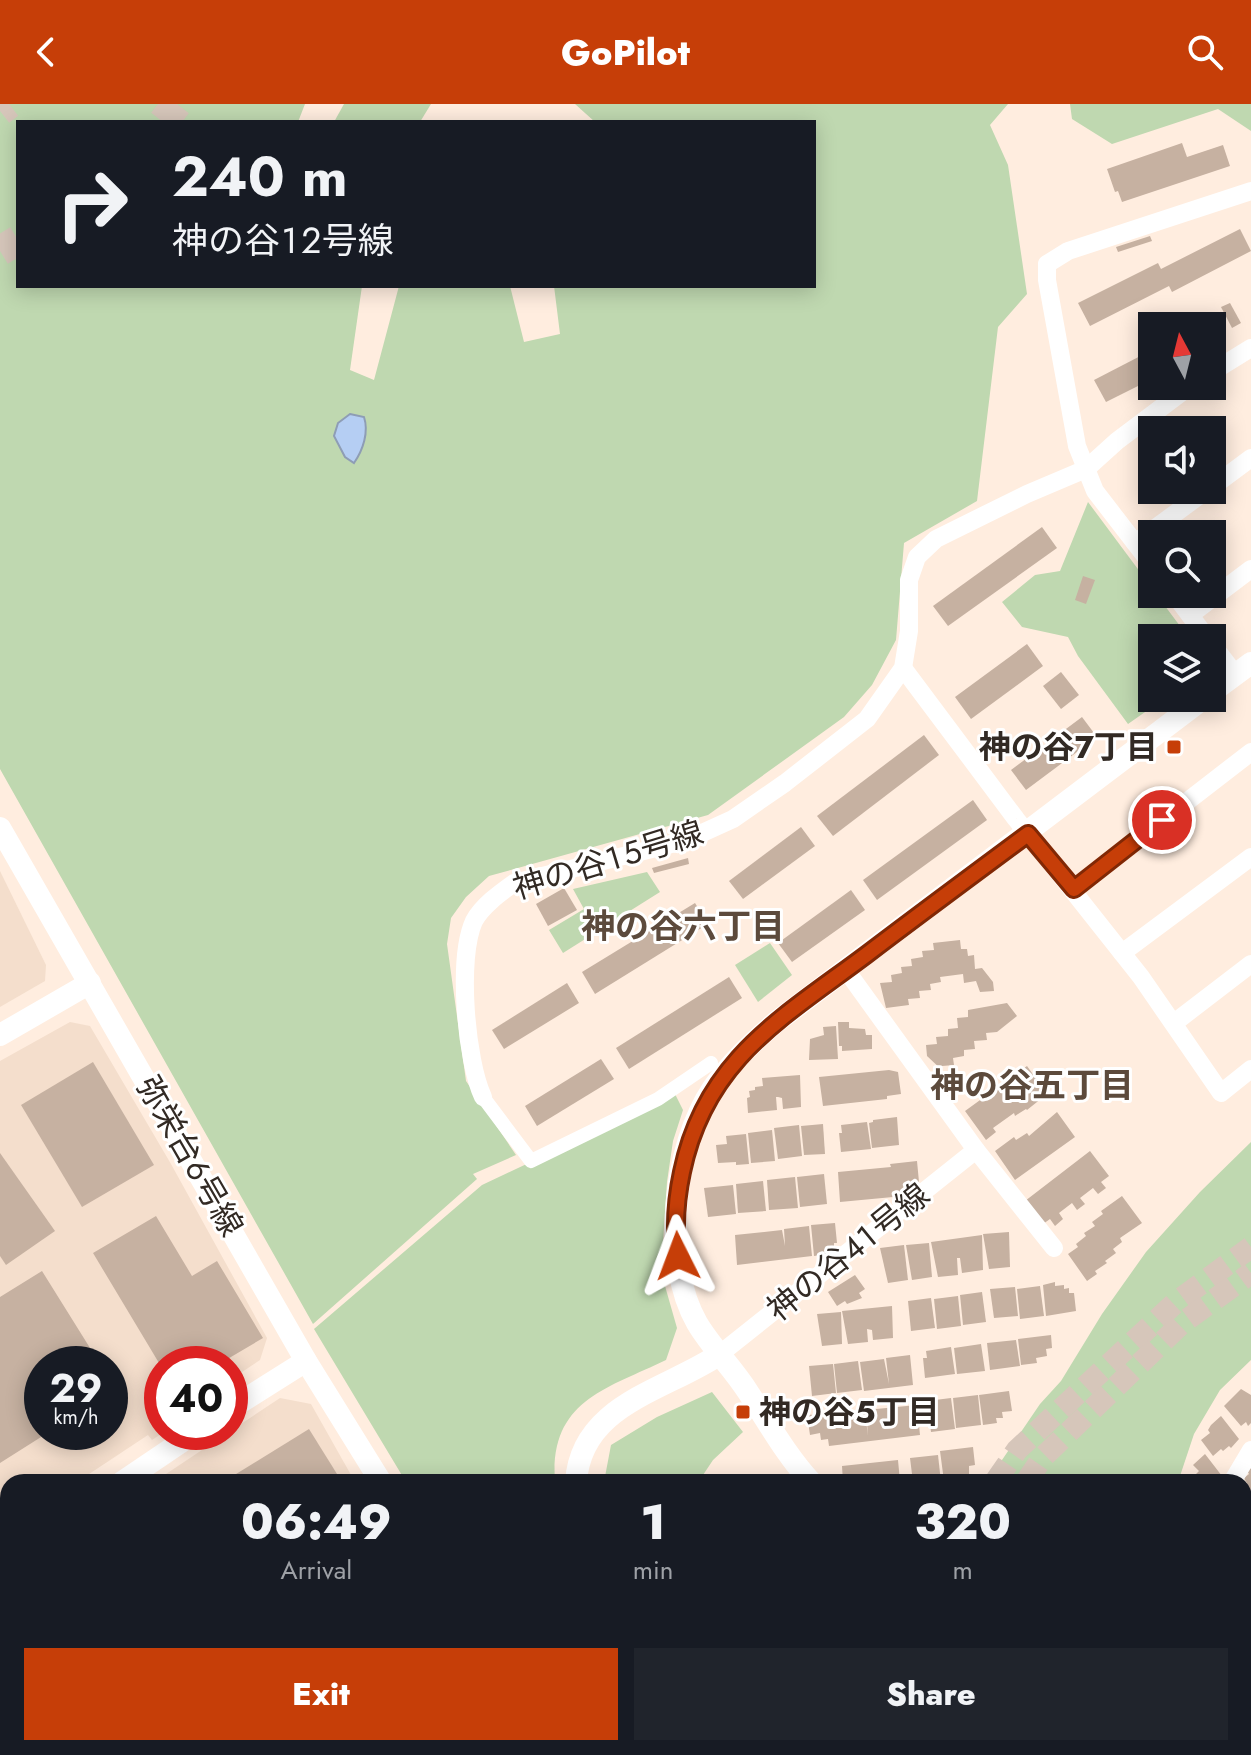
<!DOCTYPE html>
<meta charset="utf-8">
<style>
:root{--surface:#171b24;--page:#20242c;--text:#f1f3f6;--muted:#9ea1a6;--accent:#c63e08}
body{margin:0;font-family:Jost,"Noto Sans JP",sans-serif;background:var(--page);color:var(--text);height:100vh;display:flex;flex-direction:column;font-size:30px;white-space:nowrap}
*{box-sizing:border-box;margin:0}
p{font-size:26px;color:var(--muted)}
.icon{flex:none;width:44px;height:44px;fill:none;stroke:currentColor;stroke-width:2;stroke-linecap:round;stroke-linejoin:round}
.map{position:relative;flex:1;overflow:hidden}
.side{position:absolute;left:0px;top:1370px;width:1252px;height:282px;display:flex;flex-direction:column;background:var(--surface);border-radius:24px 24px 0 0;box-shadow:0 4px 20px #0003}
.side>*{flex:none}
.banner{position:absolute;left:16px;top:16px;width:800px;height:168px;border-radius:0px;box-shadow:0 4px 20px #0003;background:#171b24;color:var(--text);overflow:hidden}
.needle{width:52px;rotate:353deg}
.controls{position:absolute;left:1138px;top:208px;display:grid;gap:16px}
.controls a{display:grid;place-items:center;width:88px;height:88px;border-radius:0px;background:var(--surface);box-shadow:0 4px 20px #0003;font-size:40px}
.speed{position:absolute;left:24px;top:1242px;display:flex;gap:16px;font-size:40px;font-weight:700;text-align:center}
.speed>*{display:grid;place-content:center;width:104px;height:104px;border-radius:50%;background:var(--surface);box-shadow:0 4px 20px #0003;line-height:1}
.speed small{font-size:20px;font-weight:400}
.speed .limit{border:12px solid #d22;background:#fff;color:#111}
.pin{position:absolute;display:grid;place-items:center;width:68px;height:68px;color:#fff;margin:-34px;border:4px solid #fff;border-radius:50%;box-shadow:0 2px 8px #0007}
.me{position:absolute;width:88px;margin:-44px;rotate:357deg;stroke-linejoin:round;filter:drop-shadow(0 0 6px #0008)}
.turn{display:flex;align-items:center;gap:28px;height:168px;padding:0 24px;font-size:36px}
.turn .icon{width:104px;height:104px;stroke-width:2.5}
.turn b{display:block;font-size:56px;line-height:68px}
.eta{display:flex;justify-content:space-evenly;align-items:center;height:136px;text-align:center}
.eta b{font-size:48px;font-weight:800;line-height:56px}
.cta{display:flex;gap:16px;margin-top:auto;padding:16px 24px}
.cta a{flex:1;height:92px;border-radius:0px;background:var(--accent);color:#fff;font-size:32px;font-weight:800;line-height:92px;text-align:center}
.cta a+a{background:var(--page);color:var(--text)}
header{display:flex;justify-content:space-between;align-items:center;height:104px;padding:0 24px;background:var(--accent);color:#fff;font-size:36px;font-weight:800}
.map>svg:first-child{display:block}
.built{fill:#f4decc;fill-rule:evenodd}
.green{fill:#bfd8b0}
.water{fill:#b5cef3;stroke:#8e9db5;stroke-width:2}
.building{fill:#c6b1a1}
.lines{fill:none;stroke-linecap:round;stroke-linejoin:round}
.tertiary-tunnel{stroke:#d6c6ba;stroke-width:22;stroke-dasharray:22 11;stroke-linecap:butt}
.primary-tunnel{stroke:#d6c6ba;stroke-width:30;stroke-dasharray:30 15;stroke-linecap:butt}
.pedestrian{stroke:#fff;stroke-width:14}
.minor{stroke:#fff;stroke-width:18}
.tertiary{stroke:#fff;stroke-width:22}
.route-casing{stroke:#812805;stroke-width:20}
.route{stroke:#c63e08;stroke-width:14}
.poi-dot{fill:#c63e08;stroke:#fff;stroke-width:3}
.labels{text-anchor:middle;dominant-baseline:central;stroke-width:6;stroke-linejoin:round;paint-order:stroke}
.poi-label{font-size:32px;font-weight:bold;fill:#322a24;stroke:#fff;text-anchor:end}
.street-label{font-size:32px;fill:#322a24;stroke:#fff}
.neighbourhood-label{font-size:34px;font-weight:bold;fill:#5c4a3c;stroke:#fff}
</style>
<header><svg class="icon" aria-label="back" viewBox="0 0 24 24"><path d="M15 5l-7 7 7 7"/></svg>GoPilot<svg class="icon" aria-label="search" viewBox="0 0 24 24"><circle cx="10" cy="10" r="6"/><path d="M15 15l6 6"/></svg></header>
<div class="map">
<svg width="1251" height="1651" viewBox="0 0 1251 1651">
<rect width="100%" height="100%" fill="#ffeddf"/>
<g class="built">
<path d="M0,767L46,861L45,877L0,903Z"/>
<path d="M70,918L90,922L171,1060L267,1234L260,1256L230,1276V1260H162L164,1328L152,1336L148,1331L77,1378H8V1424L0,1429V957ZM42,1260H110V1328H42Z"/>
<path d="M280,1294L311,1300L355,1378H154Z"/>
</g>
<g class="green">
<path d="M0,0H305L298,18H18V182H362L350,266L374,276L399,182H510L524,238L560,230L554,182H814V18H595L575,0H1008L990,21L1008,61L1027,190L998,223L977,397L904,439L896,536L872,581L844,613L708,711L489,772L466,793L451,814L447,840L466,977L516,1051L473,1070L477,1075L313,1220L0,665Z"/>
<path d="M344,0H431L420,18H334Z"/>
<path d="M1070,0H1251V27L1218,5L1112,40L1072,15Z"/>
<path d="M1088,398L1152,484V490H1156L1189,534H1152V594H1165L1128,620L1078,552L1068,533L1022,523L1002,498L1035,471L1060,467Z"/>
<path d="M647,768L660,788L563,849L549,826L584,805L573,785Z"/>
<path d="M770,839L792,871L758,898L735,861Z"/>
<path d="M675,990L683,1006L673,1037L667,1078L661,1168L677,1224L666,1256C606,1285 549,1297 555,1378H406L314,1225L482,1081Z"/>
<path d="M1251,1038V1256L1220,1286L1194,1330L1178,1378H987L1040,1300L1061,1277L1102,1210L1146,1148L1200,1088Z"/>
<path d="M712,1288L743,1328L713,1356L703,1371L706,1378H604L611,1341L657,1313Z"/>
<path d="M566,1644H703L704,1651H570Z"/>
</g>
<path class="water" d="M350,310L364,313C369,328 363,346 354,359L345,353L334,332L338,319Z"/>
<g class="building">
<path d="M1182,39L1187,53L1223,41L1230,62L1122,98L1118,87L1115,88L1107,65Z"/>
<path d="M1240,125L1251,147L1172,188L1169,182L1090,222L1078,199L1158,159L1161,165Z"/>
<path d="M1150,132L1152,137L1118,148L1116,143Z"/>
<path d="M1230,199L1241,219L1232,224L1221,203Z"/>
<path d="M1211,215L1223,238L1212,244V222H1198Z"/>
<path d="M1152,246V275L1106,298L1094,276Z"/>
<path d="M1042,423L1057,444L948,522L933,502Z"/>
<path d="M1083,472L1095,476L1086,500L1075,496Z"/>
<path d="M1027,540L1043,562L971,615L955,593Z"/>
<path d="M1061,568L1079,591L1061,605L1043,582Z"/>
<path d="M1082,613L1097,633L1026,686L1011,666Z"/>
<path d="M924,631L939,651L833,732L817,712Z"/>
<path d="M973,696L987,716L877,796L863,776Z"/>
<path d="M801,723L815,742L743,795L729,777Z"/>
<path d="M688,754L689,760L654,769L652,764Z"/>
<path d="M564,784L577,806L548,822L536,800Z"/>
<path d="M851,786L865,806L792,858L778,839Z"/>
<path d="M695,799L708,820L595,890L582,868Z"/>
<path d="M960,836L961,845H967L968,852L974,851L975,865L982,864L993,878L994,887L980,888L976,877L964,879L963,870L940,873L941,878L930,880L931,886L919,887L920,894L908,895L909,901L886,904L880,879L892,878L891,871L902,869L901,863L912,862L911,855L923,853L922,847L934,846L933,839Z"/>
<path d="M729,873L742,894L629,965L616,944Z"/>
<path d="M567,879L579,899L504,945L492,926Z"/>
<path d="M1007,899L1017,912L997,928L986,929L987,936L974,937L975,945L964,946V952L953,954L954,961L942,962L943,967L927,952L926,941L937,940L936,933L948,932V925L958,924L957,914L968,913V906Z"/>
<path d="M838,918H849V924L865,925L866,931H872V945L842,947V942H839Z"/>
<path d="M836,922L838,955L809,956L810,935L824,931L823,923Z"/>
<path d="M601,955L614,975L537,1022L525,1002Z"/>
<path d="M93,958L154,1061L82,1103L21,1001Z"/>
<path d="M1027,962L1047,990L1027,1006L1026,1005L1015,1012L1014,1009L993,1024L996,1028L986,1036L965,1007Z"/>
<path d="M889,966L898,968L901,990L887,992V995L823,1002L819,973Z"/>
<path d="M800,971L801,1003L783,1005L782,994L778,993H776L777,1006L748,1009L747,994L750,993L749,987L755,986V983L763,982L762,974Z"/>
<path d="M1057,1008L1075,1033L1015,1076L995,1047L1014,1033L1016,1036L1027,1029L1029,1032Z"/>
<path d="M897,1013L899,1041L872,1044L869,1019L873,1018V1016Z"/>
<path d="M867,1018L871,1045L841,1048L839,1029H842L841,1021Z"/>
<path d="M823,1020L825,1050L804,1051L801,1022Z"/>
<path d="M799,1021L802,1052L778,1055L774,1024Z"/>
<path d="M772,1026L775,1057L751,1059L748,1029Z"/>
<path d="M746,1030L749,1060L736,1061V1058L718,1059L716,1041L727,1040L726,1032Z"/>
<path d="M1090,1047L1109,1072L1101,1078L1106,1084L1098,1090L1093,1084L1080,1094L1085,1100L1077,1106L1072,1099L1059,1109L1063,1115L1055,1122L1050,1115L1043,1120L1025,1097Z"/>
<path d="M0,1049L55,1127L6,1161L0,1152Z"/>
<path d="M917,1057L919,1078L913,1079L914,1084H907L908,1088L893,1089V1093L840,1098L838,1068L891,1063L890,1060Z"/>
<path d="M824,1070L827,1100L800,1103L797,1073Z"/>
<path d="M795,1073L798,1104L769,1106L767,1076Z"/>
<path d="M763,1077L766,1107L738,1109L736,1080Z"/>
<path d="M733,1081L736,1110L708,1113L704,1084Z"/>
<path d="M1122,1092L1142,1119L1120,1134L1122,1138L1113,1145L1116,1149L1105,1157L1107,1159L1095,1167L1097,1170L1087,1177L1068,1150L1078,1143L1076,1140L1086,1132L1084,1129L1095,1122L1092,1118L1103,1110L1101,1107Z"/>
<path d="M156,1112L192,1172L217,1157L263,1234L219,1260H162V1264L93,1149Z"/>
<path d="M835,1119L837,1139H834V1144L827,1145L828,1150L814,1152L811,1121Z"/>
<path d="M809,1122L812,1152L737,1161L735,1131L782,1126L785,1142L784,1125Z"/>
<path d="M1009,1128L1010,1163L989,1165L983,1130Z"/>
<path d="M982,1131L983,1166L962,1169L960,1154H957L958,1171L938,1173L931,1138Z"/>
<path d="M929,1139L932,1173L912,1176L906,1141Z"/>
<path d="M904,1141L908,1176L888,1179L880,1144Z"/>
<path d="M42,1167L100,1260H42V1328H49L0,1359V1193Z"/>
<path d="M855,1171L865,1185L859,1189L862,1194L847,1200L845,1197L837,1202L828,1188Z"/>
<path d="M1055,1178V1182L1064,1181V1185L1069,1184V1189H1074L1076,1207L1046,1212L1043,1181Z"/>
<path d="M1040,1182L1044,1212L1020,1215L1017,1185Z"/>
<path d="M1015,1183L1018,1212L994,1214L990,1185Z"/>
<path d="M982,1188L986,1218L963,1221L960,1191Z"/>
<path d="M958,1192L961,1222L937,1225L934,1195Z"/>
<path d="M931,1194L935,1224L911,1227L908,1197Z"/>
<path d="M892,1202L893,1234L873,1236L872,1226L867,1225L868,1238L848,1240L842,1207Z"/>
<path d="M841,1208L842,1240L822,1242L817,1210Z"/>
<path d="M1051,1231L1052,1244L1046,1245L1047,1252L1036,1254L1037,1259L1021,1261L1018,1235Z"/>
<path d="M1016,1236L1020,1262L990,1266L987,1239Z"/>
<path d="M981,1240L985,1267L957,1270L954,1244Z"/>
<path d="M951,1243L955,1270L925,1274L923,1254H927L926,1247Z"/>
<path d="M910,1251L913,1281L864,1287L860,1258L884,1255L889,1280L886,1254Z"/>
<path d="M858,1257L862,1286L837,1289L834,1260Z"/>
<path d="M833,1260L836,1289L812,1292L809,1262Z"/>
<path d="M1241,1285L1251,1291V1319L1248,1322L1246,1318L1241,1322L1224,1302Z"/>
<path d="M1009,1287L1012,1307L1002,1308L1003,1314H996L997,1319L983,1321L979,1291Z"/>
<path d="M978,1291L981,1321L956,1324L953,1294Z"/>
<path d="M951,1294L955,1325L931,1328L927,1297Z"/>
<path d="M917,1301L920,1331L829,1342L828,1335L821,1336L820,1329L810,1331L807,1311L865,1308L868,1332L866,1306Z"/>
<path d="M1221,1312L1239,1335L1231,1344L1229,1342L1223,1347L1221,1345L1213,1352L1201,1336L1210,1329L1208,1326L1211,1321Z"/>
<path d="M309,1325L342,1378H223Z"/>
<path d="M973,1343L975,1361L969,1362V1370L960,1371V1375L944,1377L940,1347Z"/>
<path d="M1205,1350L1222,1372L1215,1378H1188L1199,1367L1193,1361Z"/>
<path d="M938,1351L941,1378H913L910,1354Z"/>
<path d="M898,1356L900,1378H843L842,1362Z"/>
<path d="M1251,1364V1402L1244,1392V1381L1247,1379L1244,1374L1249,1370L1247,1367Z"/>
<path d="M1249,1435L1251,1437V1468L1244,1459V1439Z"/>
<path d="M1249,1493L1251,1521L1244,1528V1494L1246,1496Z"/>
<path d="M1244,1620L1251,1625V1643L1245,1651H1240L1230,1644H1244Z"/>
<path d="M109,1644H289L294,1651H114Z"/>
<path d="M300,1644H375L365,1651H305Z"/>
<path d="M475,1644H500L505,1651H464Z"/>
</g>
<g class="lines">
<g class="tertiary-tunnel">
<path d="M995,1378L1017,1346L1175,1199L1251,1143"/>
<path d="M1026,1378L1043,1353L1181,1220L1251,1169"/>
</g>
<g class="primary-tunnel">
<path d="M0,7L9,0"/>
<path d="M163,18L177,0"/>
<path d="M0,147L18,136"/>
</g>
<path class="pedestrian" d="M483,993L531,1057L658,995L711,959"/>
<g class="minor">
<path d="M1212,268L1251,244"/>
<path d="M1212,383L1251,354"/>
<path d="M1135,439L1207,386"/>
<path d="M1152,461L1095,387L1077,342L1047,176V160L1068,147L1251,87"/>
<path d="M1174,490L1207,534"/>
<path d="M1190,511L1251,465"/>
<path d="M1212,540L1235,570"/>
<path d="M903,564L1016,715L1141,873L1221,989L1251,965"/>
<path d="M1074,785L1251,648"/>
<path d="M1122,849L1251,753"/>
<path d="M1174,919L1251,860"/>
<path d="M483,993C466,957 457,854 474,817C482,802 500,789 514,779L668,741L700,730L733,715L785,679L867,615L903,564L909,527V476L917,453L936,435L1027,390L1086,365L1117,337L1190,282"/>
<path d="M976,1046L1054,1144"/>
<path d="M720,1250L976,1046L846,866"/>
<path d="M1232,1378L1251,1346"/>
<path d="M1244,1422L1251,1416"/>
<path d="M1244,1476L1251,1482"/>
</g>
<g class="tertiary">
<path d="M1212,588L1251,559"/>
<path d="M0,724L306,1257L381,1378"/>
<path d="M0,931L90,879"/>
<path d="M230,1305L306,1257"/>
<path d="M122,1378L196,1328"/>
<path d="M576,1378C581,1300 665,1287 720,1250"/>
<path d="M811,1378C786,1351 768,1318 748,1288C733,1264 711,1243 697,1219C661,1156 673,1043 713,984C730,959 753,938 776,918L1204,594"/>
<path d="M0,1460L8,1454"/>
<path d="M0,1580L8,1593"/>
<path d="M38,1644L42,1651"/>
<path d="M543,1644L548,1651"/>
<path d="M730,1644L733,1651"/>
<path d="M1170,1644L1181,1651"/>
<path d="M407,1651L417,1644"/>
<path d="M816,1651L820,1644"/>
<path d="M844,1651L848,1644"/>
<path d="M1034,1651L1038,1644"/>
</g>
</g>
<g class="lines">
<g class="route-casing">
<path id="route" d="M678,1152C674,1123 676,1096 682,1068C705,956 782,914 866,851C920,810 974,770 1028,730L1074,785L1162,716"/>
</g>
<use href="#route" class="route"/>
</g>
<g class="poi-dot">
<rect x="1166" y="635" width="16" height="16" rx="4"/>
<rect x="735" y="1300" width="16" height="16" rx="4"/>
</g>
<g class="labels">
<g class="poi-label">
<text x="1158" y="643">神の谷7丁目</text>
<text x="759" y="1308" text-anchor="start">神の谷5丁目</text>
</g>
<g class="street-label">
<text transform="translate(608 756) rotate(-17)">神の谷１５号線</text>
<text transform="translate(190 1052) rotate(60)">弥栄台６号線</text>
<text transform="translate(848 1148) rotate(-39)">神の谷４１号線</text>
</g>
<g class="neighbourhood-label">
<text x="683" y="822">神の谷六丁目</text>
<text x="1032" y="981">神の谷五丁目</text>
</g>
</g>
</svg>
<div class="controls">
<a><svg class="needle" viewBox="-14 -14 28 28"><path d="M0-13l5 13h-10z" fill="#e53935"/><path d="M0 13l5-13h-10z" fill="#9ea1a6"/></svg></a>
<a><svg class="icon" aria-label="sound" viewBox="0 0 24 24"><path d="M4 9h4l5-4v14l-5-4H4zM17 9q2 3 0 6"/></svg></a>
<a><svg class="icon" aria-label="search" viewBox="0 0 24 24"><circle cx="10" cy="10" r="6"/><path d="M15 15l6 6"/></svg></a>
<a><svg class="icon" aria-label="layers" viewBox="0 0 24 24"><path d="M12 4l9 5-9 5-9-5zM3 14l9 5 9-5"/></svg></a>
</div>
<div class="speed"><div>29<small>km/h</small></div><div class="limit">40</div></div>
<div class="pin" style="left:1162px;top:716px;background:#d93025"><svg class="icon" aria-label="arrive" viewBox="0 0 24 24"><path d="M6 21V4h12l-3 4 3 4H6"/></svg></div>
<svg class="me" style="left:678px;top:1152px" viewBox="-20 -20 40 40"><path d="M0-17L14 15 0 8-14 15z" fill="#c63e08" stroke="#fff" stroke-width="4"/></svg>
<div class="banner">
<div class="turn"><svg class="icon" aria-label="right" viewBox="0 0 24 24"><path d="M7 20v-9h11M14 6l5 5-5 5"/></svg><div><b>240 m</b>神の谷１２号線</div></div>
</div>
<section class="side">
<div class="eta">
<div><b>06:49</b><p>Arrival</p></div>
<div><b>1</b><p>min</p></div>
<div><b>320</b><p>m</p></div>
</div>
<div class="cta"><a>Exit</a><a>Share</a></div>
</section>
</div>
